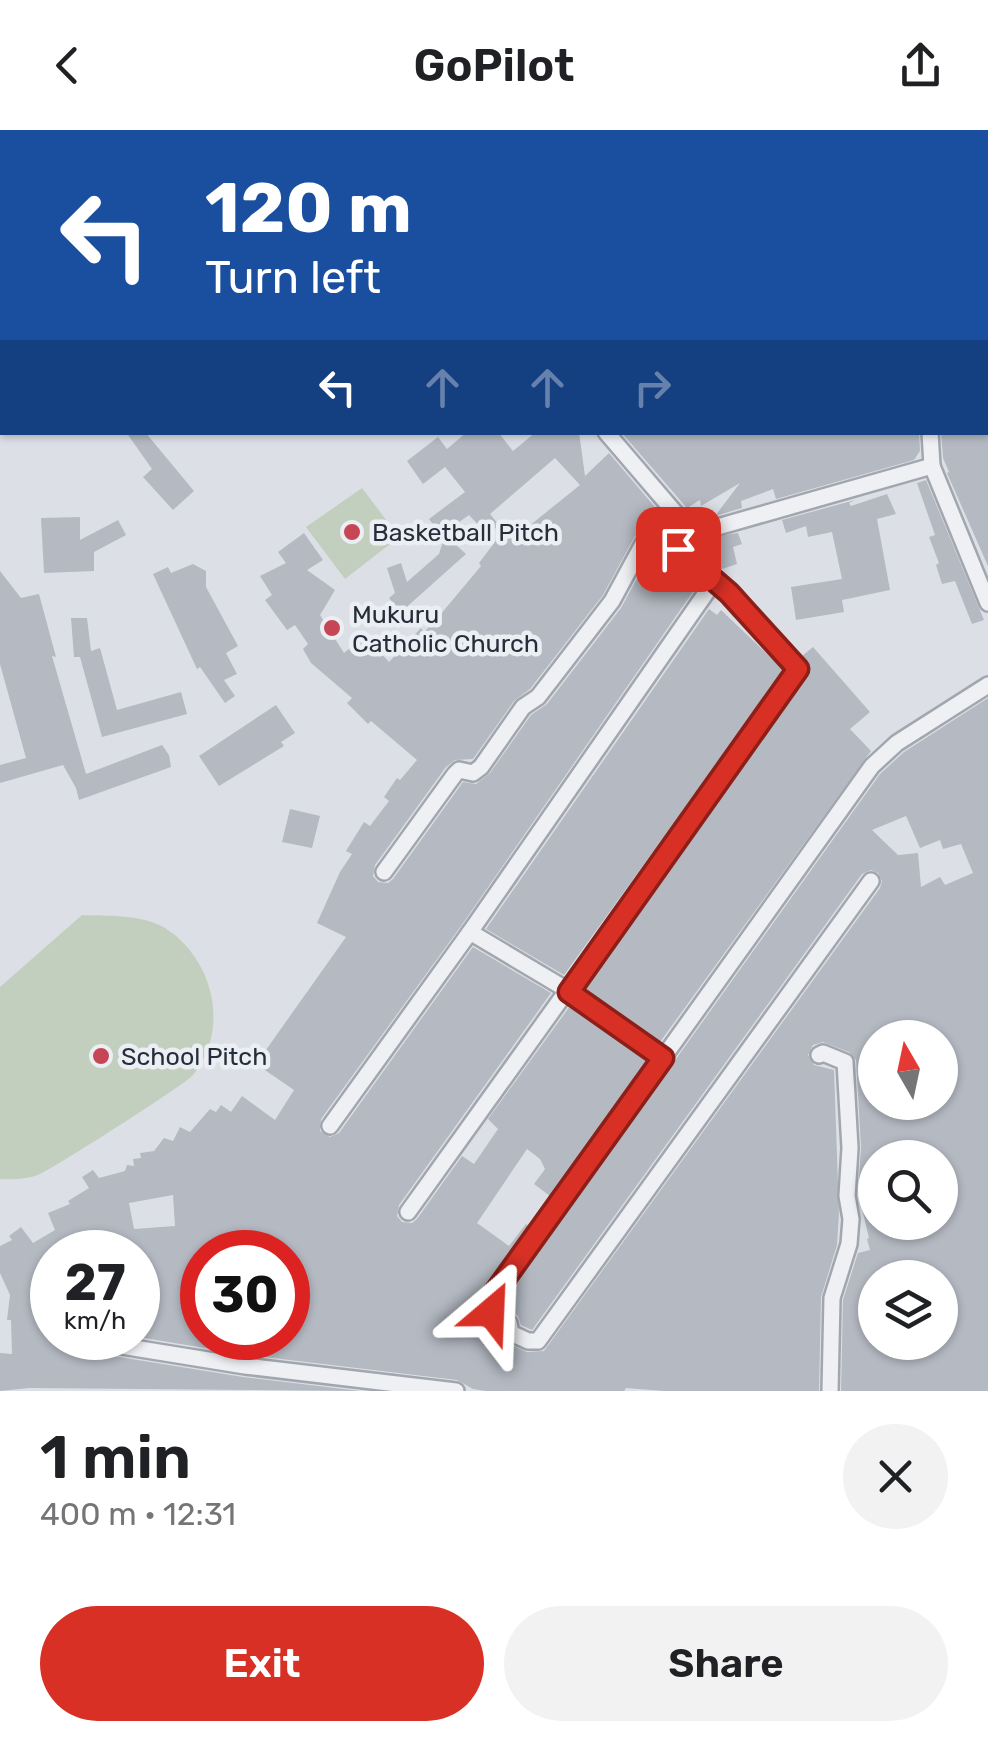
<!DOCTYPE html>
<meta charset="utf-8">
<style>
:root{--surface:#fff;--page:#f2f2f2;--text:#202124;--muted:#757577;--accent:#d93025}
body{margin:0;font-family:Rubik,sans-serif;background:var(--page);color:var(--text);height:100vh;display:flex;flex-direction:column;font-size:38px;white-space:nowrap}
*{box-sizing:border-box;margin:0}
p{font-size:32px;color:var(--muted)}
.icon{flex:none;width:55px;height:55px;fill:none;stroke:currentColor;stroke-width:2;stroke-linecap:round;stroke-linejoin:round}
.map{position:relative;height:1261px;overflow:hidden}
.sheet{display:flex;flex-direction:column;background:var(--surface);flex:1}
.sheet>*{flex:none}
.banner{position:absolute;left:0px;top:0px;width:990px;height:305px;box-shadow:0 2px 8px #0004;background:#1a4fa0;color:#fff;overflow:hidden}
.needle{width:65px;rotate:351deg}
.tools{position:absolute;left:858px;top:890px;display:grid;gap:20px}
.tools a{display:grid;place-items:center;width:100px;height:100px;border-radius:50%;background:var(--surface);box-shadow:0 2px 8px #0004;font-size:50px}
.speed{position:absolute;left:30px;top:1100px;display:flex;gap:20px;font-size:50px;font-weight:700;text-align:center}
.speed>*{display:grid;place-content:center;width:130px;height:130px;border-radius:50%;background:var(--surface);box-shadow:0 2px 8px #0004;line-height:1}
.speed small{font-size:25px;font-weight:400}
.speed .limit{border:15px solid #d22;background:#fff;color:#111}
.pin{position:absolute;display:grid;place-items:center;width:85px;height:85px;color:#fff;margin:-42px;border-radius:20px;box-shadow:0 5px 15px #0006}
.me{position:absolute;width:110px;margin:-55px;rotate:26deg;stroke-linejoin:round;filter:drop-shadow(0 0 8px #0008)}
.turn{display:flex;align-items:center;gap:35px;height:210px;padding:0 40px;font-size:45px}
.turn .icon{width:130px;height:130px;stroke-width:2.5}
.turn b{display:block;font-size:70px;line-height:85px}
.lanes{display:flex;align-items:center;height:95px;padding:0 40px;background:#0003;justify-content:center;gap:50px;direction:ltr}
.lanes .off{opacity:.35}
.round{display:grid;place-items:center;flex:none;width:105px;height:105px;border-radius:52px;background:var(--page)}
.overview{display:flex;align-items:center;justify-content:space-between;height:170px;padding:0 40px}
h1{font-size:60px;font-weight:600;line-height:75px}
.primary-button{display:flex;gap:20px;margin-top:auto;padding:20px 40px}
.primary-button a{flex:1;height:115px;border-radius:60px;background:var(--accent);color:#fff;font-size:40px;font-weight:600;line-height:115px;text-align:center}
.primary-button a+a{background:var(--page);color:var(--text)}
header{display:flex;justify-content:space-between;align-items:center;height:130px;padding:0 40px;background:var(--surface);font-size:45px;font-weight:600}
.map>svg:first-child{display:block}
.green{fill:#c2cfbe}
.building{fill:#b4b9c2;fill-rule:evenodd}
.lines{fill:none;stroke-linecap:round;stroke-linejoin:round}
.minor-casing{stroke:#a2a7af;stroke-width:20}
.minor{stroke:#eff0f4;stroke-width:15}
.rail-casing{stroke:#777f8e;stroke-width:9}
.rail{stroke:#ebeef3;stroke-width:5;stroke-dasharray:15;stroke-linecap:butt}
.route-casing{stroke:#8d1f18;stroke-width:25}
.route{stroke:#d93025;stroke-width:18}
.poi-dot{fill:#c64656;stroke:#ebeef3;stroke-width:4}
.labels{text-anchor:middle;dominant-baseline:central;stroke-width:9;stroke-linejoin:round;paint-order:stroke}
.poi-label{font-size:25px;fill:#272e3b;stroke:#ebeef3;text-anchor:start}
</style>
<header><svg class="icon" aria-label="back" viewBox="0 0 24 24"><path d="M15 5l-7 7 7 7"/></svg>GoPilot<svg class="icon" aria-label="share" viewBox="0 0 24 24"><path d="M12 15V3M7 8l5-5 5 5M5 13v7h14v-7"/></svg></header>
<div class="map">
<svg width="988" height="1261" viewBox="0 0 988 1261">
<rect width="100%" height="100%" fill="#dce0e6"/>
<g class="green">
<path d="M362,358L399,407L345,449L306,397Z"/>
<path d="M82,785C107,786 142,784 165,798C213,828 231,899 193,945C186,954 51,1040 38,1045C27,1049 11,1050 0,1049V857Z"/>
</g>
<g class="building">
<path d="M126,302H145L194,361L173,380L143,347L152,339Z"/>
<path d="M467,302H498L513,321L536,302H579L585,346L609,323L665,389L652,392L635,406L603,465L530,559L514,571L473,629L455,630L446,637L375,735L373,746L378,752L388,753L393,749L463,652L476,654L490,643L531,585L547,574L621,478L653,419L658,416L699,453L461,796L321,989L320,1001L330,1007L339,1003L473,817L551,863L399,1075L397,1086L402,1092L412,1093L417,1089L462,1026L474,1034L498,999L488,989L570,876L647,931L550,1066L534,1054L545,1039L540,1029L527,1019L477,1093L509,1116L526,1094L529,1096L482,1161L480,1181L484,1190L499,1200L506,1213L527,1222L544,1221L880,758L882,751L878,743L871,740L862,744L532,1200L521,1195L518,1186L502,1172L880,644L904,622L988,568V1261H841L843,1170L858,1123L870,1120L867,1109L869,1108L858,1062L861,1017L856,930L849,922L823,912L813,915L808,925L814,935L834,940L839,1083L837,1115L821,1167L819,1261H664L626,1258L624,1261H486L473,1259L457,1250L247,1225L138,1207L141,1137L138,1138V1122H52V1208H61L64,1216L70,1219L243,1247L360,1261L29,1258L0,1261V1223L12,1224L11,1190H7L10,1165L0,1143V1116L12,1110L9,1106L21,1097L33,1113L55,1100L48,1083L70,1074L68,1071L89,1058L82,1047L93,1040L99,1048L125,1041L127,1035L134,1036L133,1029L141,1028L140,1023L154,1021L164,1008L173,1011L180,997L190,1002L210,979L216,982L221,975L231,982L242,966L275,990L294,960L256,934L346,807L317,793L340,742L352,724L346,721L364,692L370,696L389,671L384,667L397,648L400,650L417,630L371,591L368,594L347,573L352,568L311,533L303,519L308,514L295,495L287,500L265,470L272,465L260,446L286,433L278,422L304,403L323,430L307,440L335,460L320,485L344,523L360,510L363,513L368,509L389,532L421,498L424,502L435,491L481,436L479,433L504,400L513,409L580,355L555,328L490,384L499,395L488,405L469,385L441,405L429,389L465,362L445,337L423,354L407,331L438,307L447,319ZM906,686L920,718L940,710L943,719L961,714L973,743L945,755L940,747L921,757L918,723L898,725L872,700ZM875,908H940V972H875ZM875,1028H940V1092H875ZM173,1065L175,1096L134,1099L129,1073ZM202,1122H288V1208H202ZM875,1148H940V1212H875Z"/>
<path d="M621,302H919L920,321L914,330L776,369L773,359L741,371L742,378L715,386L740,353L701,376L700,370L687,378Z"/>
<path d="M941,302H988V436L947,343L949,342L943,328Z"/>
<path d="M926,350L984,490L972,494L955,451L942,454L936,435L939,433L929,407L935,405L917,353Z"/>
<path d="M887,364L896,384L877,389L890,460L842,470L844,482L796,490L791,457L842,449L832,402L808,407L806,396L786,403L782,390L855,370L849,373L851,376Z"/>
<path d="M80,387V410L118,390L126,405L94,422V441L44,443L41,388Z"/>
<path d="M738,403L742,414L733,417L737,434L719,440L692,415L696,409Z"/>
<path d="M445,405L466,424L401,482L389,468L395,463L387,438L401,433L407,452L439,424Z"/>
<path d="M193,434L206,441V457L238,516L226,523L237,544L224,550L235,566L225,573L200,537L197,539L153,444L168,437L171,443Z"/>
<path d="M0,441L21,468L39,464L56,527L52,526L86,644L162,615L169,625L171,637L79,670L76,658L63,635L0,653V635L26,628L0,534Z"/>
<path d="M709,479L717,485L721,480L784,540L564,845L486,799Z"/>
<path d="M71,488H87L91,521L100,518L117,580L181,562L187,584L102,607L80,527H74Z"/>
<path d="M813,517L870,582L850,599L871,621L660,912L583,857L807,546L809,537L802,526Z"/>
<path d="M276,575L295,603L281,612L284,616L219,656L199,626Z"/>
<path d="M290,679L320,686L312,718L282,712Z"/>
</g>
<g class="lines">
<g class="minor-casing">
<g id="minor">
<path d="M477,0V2"/>
<path d="M709,0L710,2"/>
<path d="M988,191V189"/>
<path d="M606,302L677,385L699,399L721,396L932,336"/>
<path d="M930,302L932,336L988,473"/>
<path d="M384,742L455,644L459,640L473,643L481,637L523,577L538,567L612,471L644,412L658,401L674,400L677,385"/>
<path d="M871,751L538,1211H528L511,1203L509,1193L491,1181V1168L872,636L897,613L988,555"/>
<path d="M819,925L823,923L845,932L850,1018L847,1066L851,1089L849,1114L832,1168L830,1261"/>
<path d="M663,928L569,861L470,802L708,460L719,454"/>
<path d="M330,996L470,802"/>
<path d="M408,1082L798,539L729,463L658,401"/>
<path d="M72,1208L245,1236L456,1261"/>
</g>
</g>
<use href="#minor" class="minor"/>
<g class="rail-casing">
<g id="rail">
<path d="M30,2L31,0"/>
<path d="M0,66L2,61"/>
</g>
</g>
<use href="#rail" class="rail"/>
</g>
<g class="lines">
<g class="route-casing">
<path id="route" d="M491,1182V1168L663,928L569,862L798,539L729,463L678,419"/>
</g>
<use href="#route" class="route"/>
</g>
<g class="poi-dot">
<circle cx="352" cy="402" r="10"/>
<circle cx="332" cy="498" r="10"/>
<circle cx="101" cy="926" r="10"/>
</g>
<g class="labels">
<g class="poi-label">
<text x="372" y="402">Basketball Pitch</text>
<text x="352" y="484">Mukuru<tspan x="352" dy="29">Catholic Church</tspan></text>
<text x="121" y="926">School Pitch</text>
</g>
</g>
</svg>
<div class="tools">
<a><svg class="needle" viewBox="-14 -14 28 28"><path d="M0-13l5 13h-10z" fill="#e53935"/><path d="M0 13l5-13h-10z" fill="#757577"/></svg></a>
<a><svg class="icon" aria-label="search" viewBox="0 0 24 24"><circle cx="10" cy="10" r="6"/><path d="M15 15l6 6"/></svg></a>
<a><svg class="icon" aria-label="layers" viewBox="0 0 24 24"><path d="M12 4l9 5-9 5-9-5zM3 14l9 5 9-5"/></svg></a>
</div>
<div class="speed"><div>27<small>km/h</small></div><div class="limit">30</div></div>
<div class="pin" style="left:678px;top:419px;background:#d93025"><svg class="icon" aria-label="arrive" viewBox="0 0 24 24"><path d="M6 21V4h12l-3 4 3 4H6"/></svg></div>
<svg class="me" style="left:491px;top:1182px" viewBox="-20 -20 40 40"><path d="M0-17L14 15 0 8-14 15z" fill="#d93025" stroke="#fff" stroke-width="4"/></svg>
<div class="banner">
<div class="turn"><svg class="icon" aria-label="left" viewBox="0 0 24 24"><path d="M17 20v-9H6M10 6l-5 5 5 5"/></svg><div><b>120 m</b>Turn left</div></div>
<div class="lanes"><svg class="icon" aria-label="left" viewBox="0 0 24 24"><path d="M17 20v-9H6M10 6l-5 5 5 5"/></svg><svg class="icon off" aria-label="ahead" viewBox="0 0 24 24"><path d="M12 20V5M6 11l6-6 6 6"/></svg><svg class="icon off" aria-label="ahead" viewBox="0 0 24 24"><path d="M12 20V5M6 11l6-6 6 6"/></svg><svg class="icon off" aria-label="right" viewBox="0 0 24 24"><path d="M7 20v-9h11M14 6l5 5-5 5"/></svg></div>
</div>
</div>
<section class="sheet">
<div class="overview"><div><h1>1 min</h1><p>400 m · 12:31</p></div><a class="round"><svg class="icon" aria-label="close" viewBox="0 0 24 24"><path d="M6 6l12 12M18 6L6 18"/></svg></a></div>
<div class="primary-button"><a>Exit</a><a>Share</a></div>
</section>
